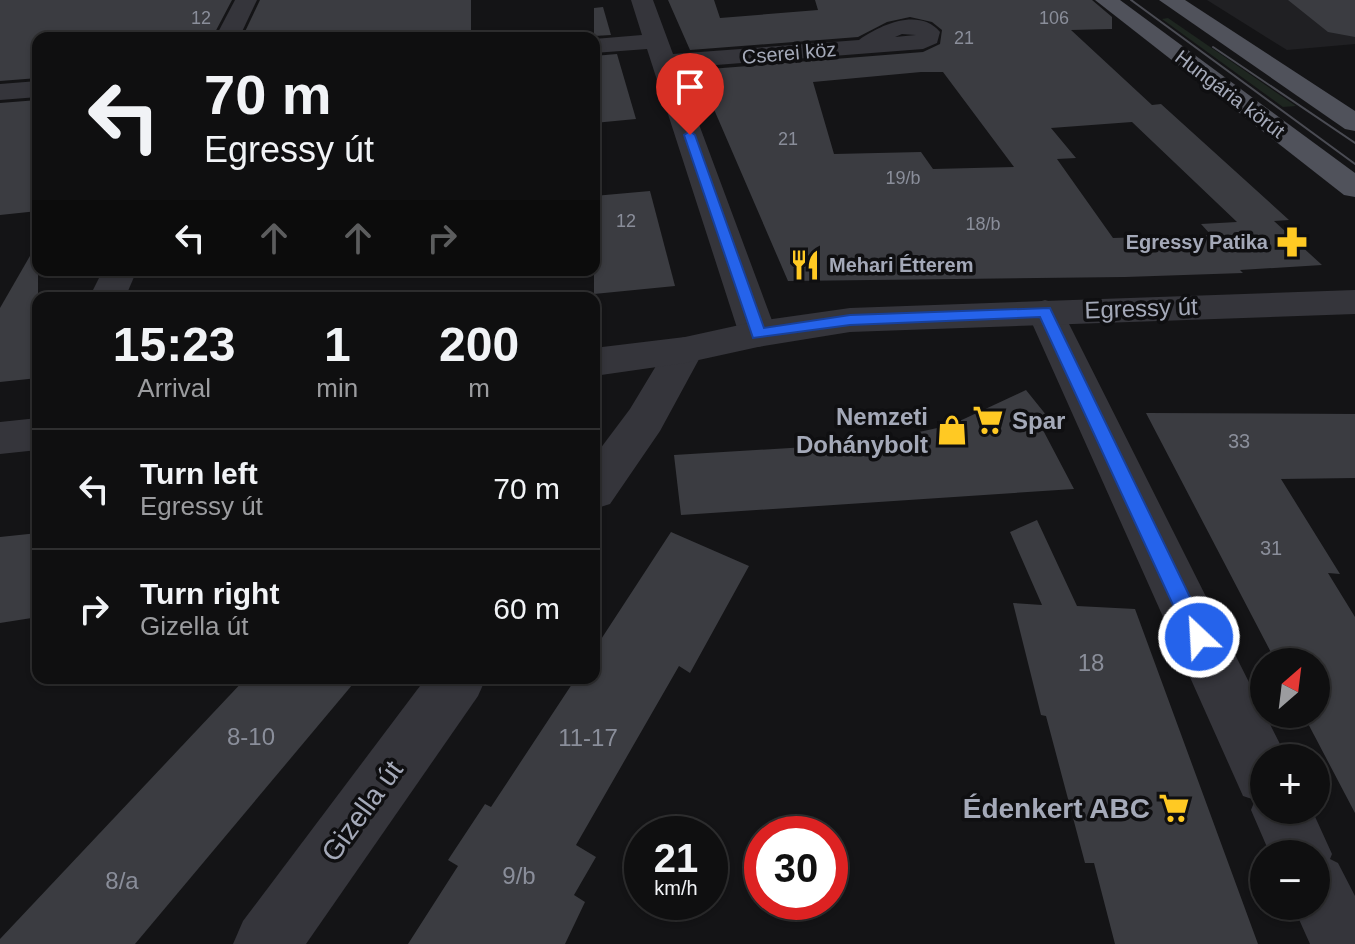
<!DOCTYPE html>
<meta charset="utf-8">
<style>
:root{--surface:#0f0f10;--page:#1d1d1e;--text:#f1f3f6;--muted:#9b9c9f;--line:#2f2f30}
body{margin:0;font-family:Arial,sans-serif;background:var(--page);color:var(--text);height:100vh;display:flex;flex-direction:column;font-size:30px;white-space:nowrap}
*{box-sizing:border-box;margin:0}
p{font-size:26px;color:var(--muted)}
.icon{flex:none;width:44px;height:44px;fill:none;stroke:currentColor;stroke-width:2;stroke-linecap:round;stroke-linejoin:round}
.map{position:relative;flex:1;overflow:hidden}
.sheet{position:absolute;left:32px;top:292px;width:568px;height:392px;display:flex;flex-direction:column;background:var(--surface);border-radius:16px;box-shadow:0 2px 6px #0004,0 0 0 2px var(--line)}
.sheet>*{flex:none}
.guide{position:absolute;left:32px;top:32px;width:568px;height:244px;border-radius:16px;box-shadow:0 2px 6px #0004,0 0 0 2px var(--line);background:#0f0f10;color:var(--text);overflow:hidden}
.needle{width:52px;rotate:28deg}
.buttons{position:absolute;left:1250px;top:648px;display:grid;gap:16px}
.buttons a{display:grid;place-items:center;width:80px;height:80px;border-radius:50%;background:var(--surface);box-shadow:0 2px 6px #0004,0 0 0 2px var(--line);font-size:40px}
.speed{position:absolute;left:624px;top:816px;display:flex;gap:16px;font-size:40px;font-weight:700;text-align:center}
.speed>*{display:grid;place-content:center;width:104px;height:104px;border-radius:50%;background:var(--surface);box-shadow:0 2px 6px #0004,0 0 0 2px var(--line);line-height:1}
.speed small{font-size:20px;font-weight:400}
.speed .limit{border:12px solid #d22;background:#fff;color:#111}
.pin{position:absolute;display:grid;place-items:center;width:68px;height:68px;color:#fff;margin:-82px -34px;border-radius:50% 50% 50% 0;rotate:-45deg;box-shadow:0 0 8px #0007}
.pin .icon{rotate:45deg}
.me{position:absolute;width:88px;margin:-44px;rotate:335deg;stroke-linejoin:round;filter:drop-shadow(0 0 6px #0008)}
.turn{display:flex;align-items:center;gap:28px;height:168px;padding:0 40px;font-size:36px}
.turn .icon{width:104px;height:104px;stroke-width:2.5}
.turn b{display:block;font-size:56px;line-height:68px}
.lanes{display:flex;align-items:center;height:76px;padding:0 40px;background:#0003;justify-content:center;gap:40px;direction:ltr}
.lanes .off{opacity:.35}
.eta{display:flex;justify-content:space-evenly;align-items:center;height:136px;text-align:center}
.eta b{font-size:48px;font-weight:800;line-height:56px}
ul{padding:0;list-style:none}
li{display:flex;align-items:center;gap:24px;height:120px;padding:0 40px;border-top:2px solid var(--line)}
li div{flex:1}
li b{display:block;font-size:30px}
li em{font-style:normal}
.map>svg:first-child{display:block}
.built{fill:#202023}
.green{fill:#1e2620}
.building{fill:#3b3c41;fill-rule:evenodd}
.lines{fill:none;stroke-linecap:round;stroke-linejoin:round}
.minor{fill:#35353b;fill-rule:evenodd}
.tertiary{fill:#35353b;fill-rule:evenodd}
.primary{fill:#50525b;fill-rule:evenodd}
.tram{stroke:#4a4b53;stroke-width:2}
.route{fill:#2563eb;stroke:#184099;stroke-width:2}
.labels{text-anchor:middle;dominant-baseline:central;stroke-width:7;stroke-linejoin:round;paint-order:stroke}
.far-number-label{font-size:18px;fill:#8a8e9a}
.far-street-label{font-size:20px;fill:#a4a9b8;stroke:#0f0f11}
.far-poi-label{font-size:20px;font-weight:bold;fill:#a4a9b8;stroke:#0f0f11;text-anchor:end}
.number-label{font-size:20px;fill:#8a8e9a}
.street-label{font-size:24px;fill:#a4a9b8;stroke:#0f0f11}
.poi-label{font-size:24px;font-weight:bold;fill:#a4a9b8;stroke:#0f0f11;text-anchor:end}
.near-number-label{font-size:24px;fill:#8a8e9a}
.near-poi-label{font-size:28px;font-weight:bold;fill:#a4a9b8;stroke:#0f0f11;text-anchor:end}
.near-street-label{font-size:28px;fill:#a4a9b8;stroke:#0f0f11}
</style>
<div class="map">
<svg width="1355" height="944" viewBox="0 0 1355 944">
<rect width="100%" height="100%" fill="#141416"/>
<path class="built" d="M1207,0H1355V44L1287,50Z"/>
<path class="green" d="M1168,18L1296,106L1283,107L1162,19Z"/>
<g class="building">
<path d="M0,0H232L212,38H38V78L0,81Z"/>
<path d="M260,0H471V38H242Z"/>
<path d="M668,0H714L720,18L818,10L815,0H1092L1112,17V29L1071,30L1152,105L1161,104L1289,220L1274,221L1322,265L1240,270L1243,273L1125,277L788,281L697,70L923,52L940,44L942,30L932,22L910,17L887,22L858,37L690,50ZM921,72H943L1014,167L933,169L921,152L834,154L813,82ZM1132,122L1237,222L1201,224L1211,235L1113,238L1057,159L1076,158L1051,128Z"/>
<path d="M1288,0H1355V37L1328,32Z"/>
<path d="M603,7L611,35L594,36V8Z"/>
<path d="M617,54L636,119L594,123V56Z"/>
<path d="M38,100V211L0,215V103Z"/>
<path d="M650,191L675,286L594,294V196Z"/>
<path d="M38,242V378L0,382V308Z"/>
<path d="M1026,390L1059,431L1044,432L1074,489L681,515L674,455L920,440L919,432L951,425Z"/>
<path d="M1146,413L1355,414V478L1281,479L1340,574L1328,573L1355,617V813L1303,714H1316V662H1276Z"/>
<path d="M1037,520L1077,606L1135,609L1258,944H1115L1094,863H1085L1046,716L1041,715L1013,603L1042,605L1010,532Z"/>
<path d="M671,532L749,566L690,673L679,666L576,845L596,857L574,895L585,902L565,944H408L458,866L448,860L485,804L491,807L576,678H594V650Z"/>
<path d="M38,533V617L0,623V537Z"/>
<path d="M246,678H358L135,944H0V939Z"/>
</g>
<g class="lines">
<g class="minor">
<path d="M235,0H257L239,38H215Z"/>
<path d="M631,0H653L673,54L859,40C880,25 919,7 940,32L937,43L923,49L678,68L777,334L771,343L758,347L745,343L739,334L647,49L594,53V39L642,35ZM902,34L916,35L895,37Z"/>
<path d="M38,81V97L0,100V84Z"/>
<path d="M103,270H137L125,298H89Z"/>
<path d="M1045,300L1058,304L1063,312L1285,754L1286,758H1264V810H1312L1332,854L1330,859L1338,863L1355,896V944H1310L1293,906H1316V854H1270L1251,810L1255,800L1243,796L1027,312L1032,304Z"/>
<path d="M685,337L699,341L704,350L660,431L610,504L594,509V457L630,409L671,341Z"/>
<path d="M426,678H486L478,696L306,944H233L243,921Z"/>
</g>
<g class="tertiary">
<path d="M1355,290V314L850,332L758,347L685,363L594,376V348L685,337L758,321L850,308Z"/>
<path d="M38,418V450L0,454V422Z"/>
</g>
<g class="primary">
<path d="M1095,0H1120L1355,173V197L1344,195Z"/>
<path d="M1159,0H1185L1355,111V131L1345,129Z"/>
</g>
<g class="tram">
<path d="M1131,0L1355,164"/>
<path d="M1213,47L1355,143"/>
</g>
</g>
<path class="route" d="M690,131L695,135L764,328L850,315L1050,308L1206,630L1209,637L1206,644L1199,647L1191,644L1040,317L850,325L753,338L684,135Z"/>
<defs>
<g id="pharmacy-bare" transform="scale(2.4)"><path d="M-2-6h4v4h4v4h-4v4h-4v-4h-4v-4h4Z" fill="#ffc923" stroke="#0f0f11" stroke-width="2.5" paint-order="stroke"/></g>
<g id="restaurant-bare" transform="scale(2.4)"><path d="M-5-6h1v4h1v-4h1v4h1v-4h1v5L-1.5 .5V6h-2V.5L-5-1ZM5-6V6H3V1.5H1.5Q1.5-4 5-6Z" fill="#ffc923" stroke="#0f0f11" stroke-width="2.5" paint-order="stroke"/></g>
<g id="supermarket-bare" transform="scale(2.4)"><path d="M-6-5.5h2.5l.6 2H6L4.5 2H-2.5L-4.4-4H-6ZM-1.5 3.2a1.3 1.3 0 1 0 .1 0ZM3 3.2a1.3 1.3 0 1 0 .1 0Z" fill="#ffc923" stroke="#0f0f11" stroke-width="2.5" paint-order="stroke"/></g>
<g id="shop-bare" transform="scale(2.4)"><path d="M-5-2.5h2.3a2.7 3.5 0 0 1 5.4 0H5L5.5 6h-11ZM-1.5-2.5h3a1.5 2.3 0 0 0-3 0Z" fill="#ffc923" stroke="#0f0f11" stroke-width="2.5" paint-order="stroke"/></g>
</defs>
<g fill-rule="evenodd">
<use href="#pharmacy-bare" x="1292" y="242"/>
<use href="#restaurant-bare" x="805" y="265"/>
<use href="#supermarket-bare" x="988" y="420"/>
<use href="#shop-bare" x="952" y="430"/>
<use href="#supermarket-bare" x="1174" y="808"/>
</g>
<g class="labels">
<g class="far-number-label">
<text x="201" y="18">12</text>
<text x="1054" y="18">106</text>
<text x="964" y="38">21</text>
<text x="788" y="139">21</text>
<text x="903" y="178">19/b</text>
<text x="626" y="221">12</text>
<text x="983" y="224">18/b</text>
</g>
<g class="far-street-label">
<text transform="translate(789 53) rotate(-5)">Cserei köz</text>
<text transform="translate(1230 94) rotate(37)">Hungária körút</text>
</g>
<g class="far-poi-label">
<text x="1268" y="242">Egressy Patika</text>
<text x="829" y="265" text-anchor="start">Mehari Étterem</text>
</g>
<g class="number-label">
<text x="1239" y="441">33</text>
<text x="1271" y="548">31</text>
</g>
<g class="street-label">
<text transform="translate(1141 308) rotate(-2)">Egressy út</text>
</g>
<g class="poi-label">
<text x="928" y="416">Nemzeti<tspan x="928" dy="28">Dohánybolt</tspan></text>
<text x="1012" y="420" text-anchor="start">Spar</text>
</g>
<g class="near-number-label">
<text x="1091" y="662">18</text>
<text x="251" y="736">8-10</text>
<text x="588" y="737">11-17</text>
<text x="519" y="875">9/b</text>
<text x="122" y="880">8/a</text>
</g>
<g class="near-poi-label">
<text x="1150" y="808">Édenkert ABC</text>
</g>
<g class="near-street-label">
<text transform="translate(362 811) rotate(-54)">Gizella út</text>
</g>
</g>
</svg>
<div class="buttons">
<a><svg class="needle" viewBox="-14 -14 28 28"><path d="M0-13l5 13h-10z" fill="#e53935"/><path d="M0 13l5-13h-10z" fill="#9b9c9f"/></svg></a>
<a>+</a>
<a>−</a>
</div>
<div class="speed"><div>21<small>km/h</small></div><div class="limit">30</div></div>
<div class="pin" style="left:690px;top:135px;background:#d93025"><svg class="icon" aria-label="arrive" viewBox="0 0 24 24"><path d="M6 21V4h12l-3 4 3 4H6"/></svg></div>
<svg class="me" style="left:1199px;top:637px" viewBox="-20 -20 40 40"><circle r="17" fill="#2563eb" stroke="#fff" stroke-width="3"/><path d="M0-11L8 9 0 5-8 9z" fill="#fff"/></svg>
<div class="guide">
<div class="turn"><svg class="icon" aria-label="left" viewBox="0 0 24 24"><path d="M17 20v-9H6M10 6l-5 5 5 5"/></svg><div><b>70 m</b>Egressy út</div></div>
<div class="lanes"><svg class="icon" aria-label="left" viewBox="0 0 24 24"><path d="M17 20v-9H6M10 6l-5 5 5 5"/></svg><svg class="icon off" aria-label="ahead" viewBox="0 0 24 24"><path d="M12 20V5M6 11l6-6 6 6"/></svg><svg class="icon off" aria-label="ahead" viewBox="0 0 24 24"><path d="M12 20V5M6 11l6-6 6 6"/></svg><svg class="icon off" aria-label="right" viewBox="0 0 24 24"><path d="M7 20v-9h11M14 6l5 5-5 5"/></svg></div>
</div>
<section class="sheet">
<div class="eta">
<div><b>15:23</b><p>Arrival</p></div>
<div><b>1</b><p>min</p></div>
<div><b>200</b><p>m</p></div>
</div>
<ul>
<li><svg class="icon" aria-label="left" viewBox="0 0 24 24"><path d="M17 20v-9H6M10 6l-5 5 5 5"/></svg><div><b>Turn left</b><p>Egressy út</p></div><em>70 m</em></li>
<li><svg class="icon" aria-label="right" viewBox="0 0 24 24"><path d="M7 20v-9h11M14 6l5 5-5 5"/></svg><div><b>Turn right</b><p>Gizella út</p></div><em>60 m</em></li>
</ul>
</section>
</div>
